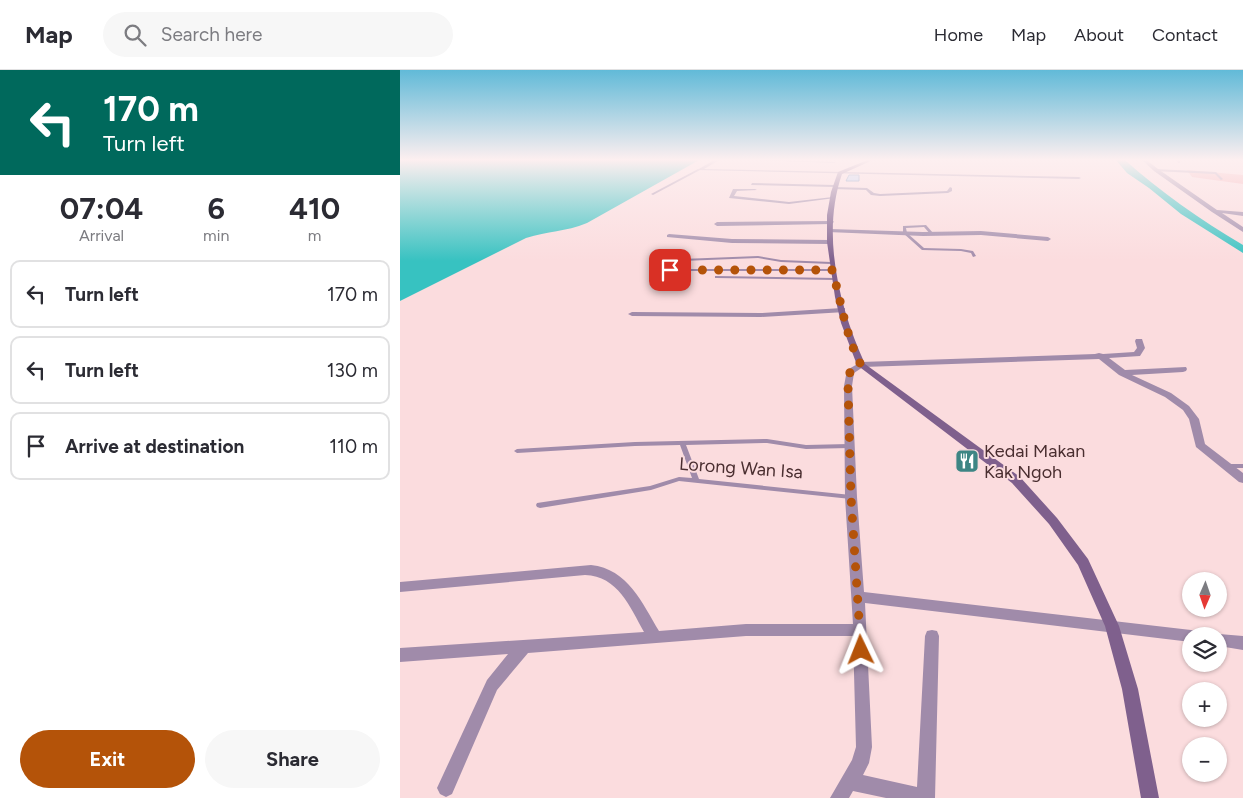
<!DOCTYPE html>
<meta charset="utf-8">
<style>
:root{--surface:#fff;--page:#f7f7f7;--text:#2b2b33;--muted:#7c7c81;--line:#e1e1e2;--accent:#b45309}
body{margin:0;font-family:Figtree,sans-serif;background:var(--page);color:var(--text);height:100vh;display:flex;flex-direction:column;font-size:19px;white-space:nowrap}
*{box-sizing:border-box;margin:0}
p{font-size:16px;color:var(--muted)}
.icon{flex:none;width:28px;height:28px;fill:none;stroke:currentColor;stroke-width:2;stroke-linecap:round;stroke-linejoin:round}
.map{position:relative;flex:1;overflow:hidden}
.sheet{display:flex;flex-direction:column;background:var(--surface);width:400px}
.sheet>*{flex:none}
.top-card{background:#00695c;color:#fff;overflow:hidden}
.needle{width:32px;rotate:182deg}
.controls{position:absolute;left:782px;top:502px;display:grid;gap:10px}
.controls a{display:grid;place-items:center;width:45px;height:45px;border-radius:50%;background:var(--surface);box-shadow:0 1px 4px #0004;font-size:25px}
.pin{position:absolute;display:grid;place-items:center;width:42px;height:42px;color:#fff;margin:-21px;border-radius:10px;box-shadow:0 2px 8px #0006}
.me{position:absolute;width:55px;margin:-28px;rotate:358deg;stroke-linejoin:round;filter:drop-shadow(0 0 4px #0008)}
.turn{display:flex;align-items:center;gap:18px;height:105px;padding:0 20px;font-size:22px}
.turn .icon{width:65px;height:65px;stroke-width:2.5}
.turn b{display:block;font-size:35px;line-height:42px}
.eta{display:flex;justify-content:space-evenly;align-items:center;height:85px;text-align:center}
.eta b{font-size:30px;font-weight:700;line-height:35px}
.action{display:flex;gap:10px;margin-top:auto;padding:10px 20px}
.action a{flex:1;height:58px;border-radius:30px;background:var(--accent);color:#fff;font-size:20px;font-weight:700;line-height:58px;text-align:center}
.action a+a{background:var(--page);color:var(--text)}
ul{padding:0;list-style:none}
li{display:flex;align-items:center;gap:15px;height:68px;margin:0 10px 8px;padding:0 10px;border:2px solid var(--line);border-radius:10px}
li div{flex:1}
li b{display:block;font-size:19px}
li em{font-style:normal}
header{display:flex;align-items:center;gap:30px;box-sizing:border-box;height:70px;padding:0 25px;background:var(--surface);border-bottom:1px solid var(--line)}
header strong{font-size:24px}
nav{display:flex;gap:28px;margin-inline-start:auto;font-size:18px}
.search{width:350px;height:45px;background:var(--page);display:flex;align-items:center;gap:12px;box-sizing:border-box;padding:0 18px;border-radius:28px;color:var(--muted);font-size:19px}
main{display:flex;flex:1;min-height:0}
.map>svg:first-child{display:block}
.green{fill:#f5abb0}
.water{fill:#37c2c1}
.building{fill:#aecef7;stroke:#6288b8}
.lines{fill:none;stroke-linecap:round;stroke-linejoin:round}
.lane{fill:#a08baa;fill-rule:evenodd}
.street{fill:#a08baa;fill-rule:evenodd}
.secondary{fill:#7f608d;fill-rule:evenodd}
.route{stroke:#b45309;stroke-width:9;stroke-dasharray:0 16.2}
.labels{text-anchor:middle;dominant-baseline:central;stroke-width:4;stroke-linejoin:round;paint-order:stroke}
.poi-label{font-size:18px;fill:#4a2e30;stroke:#fbdcde;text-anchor:start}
.street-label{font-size:18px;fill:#4a2e30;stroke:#fbdcde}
</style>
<header>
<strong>Map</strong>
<div class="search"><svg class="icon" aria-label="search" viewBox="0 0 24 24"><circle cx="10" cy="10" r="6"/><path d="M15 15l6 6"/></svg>Search here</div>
<nav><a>Home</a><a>Map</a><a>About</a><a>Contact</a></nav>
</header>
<main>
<section class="sheet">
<div class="top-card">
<div class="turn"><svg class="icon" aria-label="left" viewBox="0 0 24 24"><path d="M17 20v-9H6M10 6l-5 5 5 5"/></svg><div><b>170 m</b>Turn left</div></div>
</div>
<div class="eta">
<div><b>07:04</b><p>Arrival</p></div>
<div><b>6</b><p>min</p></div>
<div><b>410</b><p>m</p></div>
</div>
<ul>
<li><svg class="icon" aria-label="left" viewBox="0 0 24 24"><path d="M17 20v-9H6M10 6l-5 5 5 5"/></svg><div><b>Turn left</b></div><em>170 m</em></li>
<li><svg class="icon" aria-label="left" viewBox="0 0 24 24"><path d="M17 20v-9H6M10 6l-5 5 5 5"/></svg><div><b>Turn left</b></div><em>130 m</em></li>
<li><svg class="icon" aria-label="arrive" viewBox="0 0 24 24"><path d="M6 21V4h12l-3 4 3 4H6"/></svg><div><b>Arrive at destination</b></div><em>110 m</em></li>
</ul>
<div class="action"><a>Exit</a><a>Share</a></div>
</section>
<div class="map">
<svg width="843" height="728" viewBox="0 0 843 728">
<rect width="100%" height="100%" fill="#fbdcde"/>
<path class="green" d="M787,100L843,105V114L792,107Z"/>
<g class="water">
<path d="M0,89H301L187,153C165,162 148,161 126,168L0,231Z"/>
<path d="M715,89H724C760,122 801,150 843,175V183L781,144L749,118L727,103Z"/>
</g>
<path class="building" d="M449,105H459V111H446Z"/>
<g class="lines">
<g class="lane">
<path d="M298,99L300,100L253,125L251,124Z"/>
<path d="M755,99L816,102L823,109L821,110L815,104L754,101Z"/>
<path d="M352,113L435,115L436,116L435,117L351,115Z"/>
<path d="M526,155L533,163V165H531L524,157L506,158L507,163L524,178L561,179L573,181L576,186L573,187L571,183L561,181L522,180L503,163V156Z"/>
<path d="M358,186L381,190L431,192L433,193L431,194L381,192L358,188L282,191L280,190L282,189Z"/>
<path d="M269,199H432L434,200L432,201H270L268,200Z"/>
<path d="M315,206L435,208L437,209L435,210L316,208H315Z"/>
<path d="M367,369L406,375L449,374L452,376L449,378L406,379L367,373L286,375L299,409L451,425H454L455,427L454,429H451L279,411L251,420L140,438L137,437L136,435L137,433L250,416L279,407L292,408L280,375L235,376L117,383L114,381L117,379L235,372Z"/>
<path d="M824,394H843V398H824L823,396Z"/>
</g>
<g class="street">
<path d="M316,89H321L304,99L679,107L681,108L679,109L297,100Z"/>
<path d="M331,89L436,92L434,93Z"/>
<path d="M741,89H745L758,99L817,140L843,142V146L822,143L843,157V162L812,142L754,101Z"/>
<path d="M776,89H780V93H778Z"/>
<path d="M435,117L467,118L474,123L480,124L547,121L550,117L552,118V121L548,123L480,126L471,125L466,120L433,119Z"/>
<path d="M333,119H355L357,120L337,121L334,126L389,132L433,127L435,128L389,134L329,128Z"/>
<path d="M433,151L434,152L431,154L317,156L314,154L317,152Z"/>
<path d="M430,159L523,162L581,161L648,167L651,169L648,171L581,165L523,166L428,162V160Z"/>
<path d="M269,164L332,169L430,170L433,172L430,174L332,173L267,167V165Z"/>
<path d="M442,238H445V242L361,247L232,246L228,244L232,242L361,243Z"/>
<path d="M736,269H742L745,278L740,286L709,288L725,300L786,297L787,299L786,301L783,302L732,305L771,323L789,336L799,349L805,374L843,403V413L839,412L796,377L789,349L783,340L765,327L719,305L699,289L463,297L454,303L452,316L457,427L464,522L791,560L796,561L798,566H791V572L465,533L472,677L469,693L463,705L517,717L525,566L527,561L532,560L537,561L539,566L535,728H486L453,721L449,728H430L452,690L456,677L453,566H346L128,583L97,620L52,724L46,727L40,724L37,718L87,610L108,584L0,592V578L244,562C230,537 218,506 185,505L0,522V512L191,495C228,499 242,533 259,561L346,554H453L445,427L444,316L447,300L461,292L695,284L699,283L703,284L734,282L737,278L735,271Z"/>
<path d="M819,564L843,566V580L819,576V566H814Z"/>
</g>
<path class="secondary" d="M470,89H475L442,104C421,164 439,237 465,294L620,407L657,448L688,489L719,556L738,619L759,728H741L722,619L705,556L678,495L649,454L612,413L457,295L441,253L435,227L427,172V145L431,122L438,102Z"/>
</g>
<linearGradient id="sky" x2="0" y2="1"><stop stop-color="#61bad8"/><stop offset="0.47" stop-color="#fdeff0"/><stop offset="1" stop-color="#fdeff0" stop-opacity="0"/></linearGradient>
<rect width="843" height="191" fill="url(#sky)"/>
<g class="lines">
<path class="route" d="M270,200H432C442,233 445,265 461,295L450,302L448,316L451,427L461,580"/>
</g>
<defs>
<g id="restaurant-square" transform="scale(1.25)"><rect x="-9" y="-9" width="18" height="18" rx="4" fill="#3d8584" stroke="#fbdcde"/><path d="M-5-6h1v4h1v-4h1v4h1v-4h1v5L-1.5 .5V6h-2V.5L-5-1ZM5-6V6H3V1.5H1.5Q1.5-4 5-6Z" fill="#fff"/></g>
</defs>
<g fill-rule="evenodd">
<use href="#restaurant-square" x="567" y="391"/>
</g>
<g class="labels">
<g class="poi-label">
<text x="584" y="381">Kedai Makan<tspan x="584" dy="21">Kak Ngoh</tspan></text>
</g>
<g class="street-label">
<text transform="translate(341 398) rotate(4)">Lorong Wan Isa</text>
</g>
</g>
</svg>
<div class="controls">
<a><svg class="needle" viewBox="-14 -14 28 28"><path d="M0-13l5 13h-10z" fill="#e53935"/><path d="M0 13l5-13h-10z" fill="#7c7c81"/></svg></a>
<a><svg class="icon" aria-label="layers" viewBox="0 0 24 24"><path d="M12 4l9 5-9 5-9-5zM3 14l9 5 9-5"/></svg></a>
<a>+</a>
<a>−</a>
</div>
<div class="pin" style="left:270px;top:200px;background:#d93025"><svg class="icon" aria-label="arrive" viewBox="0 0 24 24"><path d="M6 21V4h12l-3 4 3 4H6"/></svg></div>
<svg class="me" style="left:461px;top:580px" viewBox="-20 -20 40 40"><path d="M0-17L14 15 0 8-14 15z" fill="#b45309" stroke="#fff" stroke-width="4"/></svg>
</div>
</main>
